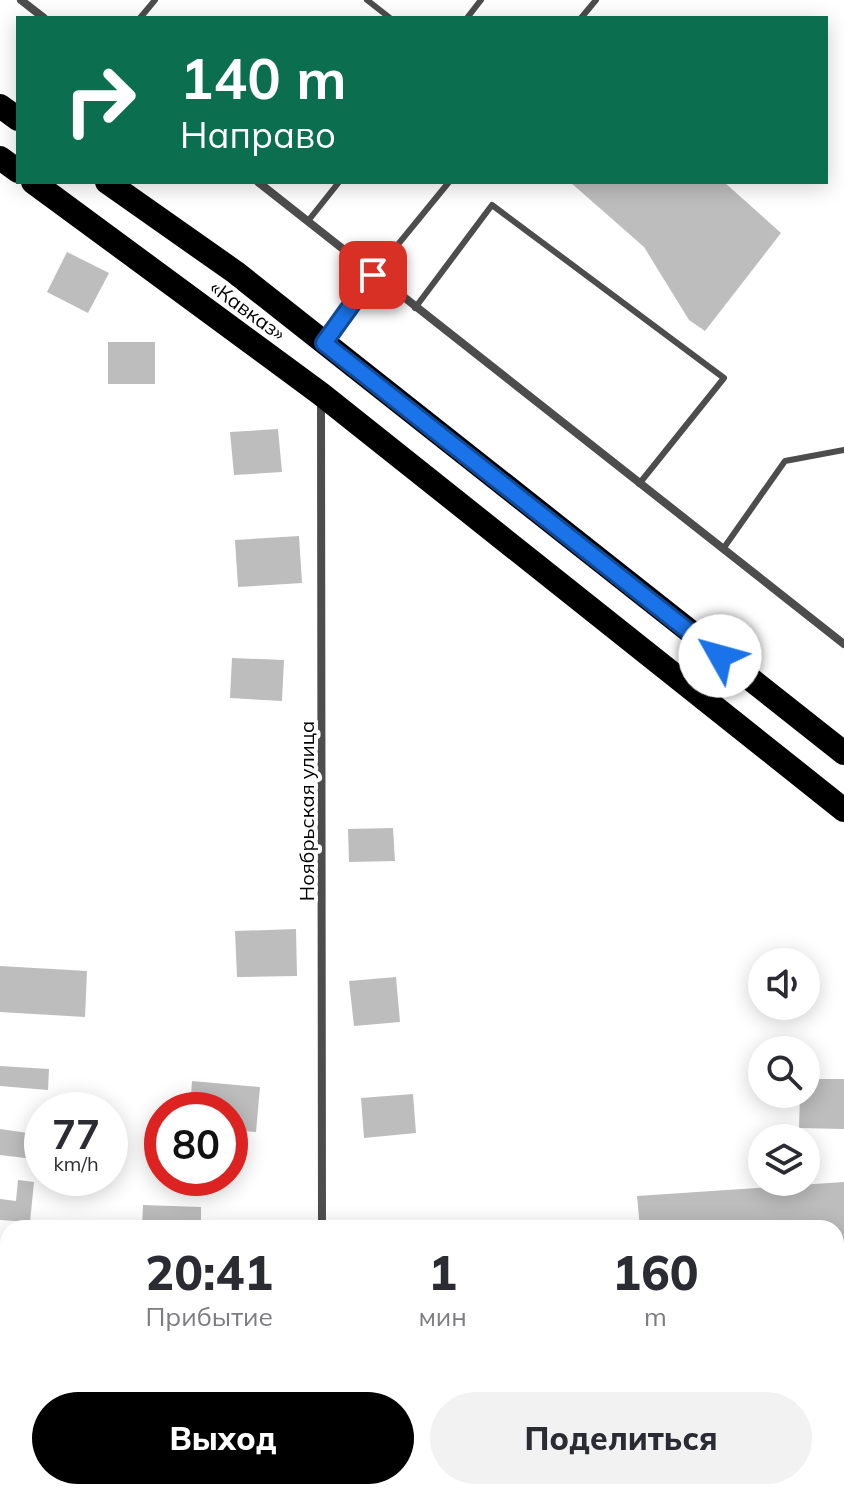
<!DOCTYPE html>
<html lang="ru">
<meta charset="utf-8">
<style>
:root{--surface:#fff;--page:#f2f2f3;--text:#2b2b33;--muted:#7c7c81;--accent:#000}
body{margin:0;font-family:Mulish,sans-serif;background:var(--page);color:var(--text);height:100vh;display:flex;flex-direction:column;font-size:30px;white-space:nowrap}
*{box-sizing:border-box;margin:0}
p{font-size:26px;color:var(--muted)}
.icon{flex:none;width:44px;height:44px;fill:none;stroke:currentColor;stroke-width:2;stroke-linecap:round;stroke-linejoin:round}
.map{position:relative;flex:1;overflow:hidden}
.side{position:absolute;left:0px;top:1220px;width:844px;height:280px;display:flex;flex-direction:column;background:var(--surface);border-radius:24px 24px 0 0;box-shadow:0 4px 20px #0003}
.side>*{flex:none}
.top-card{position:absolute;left:16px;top:16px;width:812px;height:168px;border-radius:0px;box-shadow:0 4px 20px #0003;background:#0b6e4f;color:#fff;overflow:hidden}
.tools{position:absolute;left:748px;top:948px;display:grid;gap:16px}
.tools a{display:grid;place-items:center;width:72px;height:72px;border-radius:50%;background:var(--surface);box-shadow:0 4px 20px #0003;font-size:40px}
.speed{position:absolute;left:24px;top:1092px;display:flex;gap:16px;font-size:40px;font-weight:700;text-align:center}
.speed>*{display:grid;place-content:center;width:104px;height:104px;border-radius:50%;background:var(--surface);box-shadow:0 4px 20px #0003;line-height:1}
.speed small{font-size:20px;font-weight:400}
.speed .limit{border:12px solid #d22;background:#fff;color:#111}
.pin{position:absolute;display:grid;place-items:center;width:68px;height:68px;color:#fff;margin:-34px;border-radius:16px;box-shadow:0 4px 12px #0006}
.me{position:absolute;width:88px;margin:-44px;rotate:308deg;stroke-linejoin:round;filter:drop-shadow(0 0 6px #0008)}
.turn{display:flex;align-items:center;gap:28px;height:168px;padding:0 32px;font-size:36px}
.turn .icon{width:104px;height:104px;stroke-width:2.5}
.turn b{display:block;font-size:56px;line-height:68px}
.eta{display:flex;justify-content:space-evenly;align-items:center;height:136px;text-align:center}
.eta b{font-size:48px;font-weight:800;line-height:56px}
.action{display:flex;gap:16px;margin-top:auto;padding:16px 32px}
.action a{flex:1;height:92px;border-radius:48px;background:var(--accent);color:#fff;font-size:32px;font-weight:800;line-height:92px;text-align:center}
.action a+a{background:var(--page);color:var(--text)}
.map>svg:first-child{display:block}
.building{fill:#bdbdbd}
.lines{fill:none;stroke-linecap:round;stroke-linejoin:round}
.lane{stroke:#4d4d4d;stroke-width:6}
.street{stroke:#4d4d4d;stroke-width:8}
.highway{stroke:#000;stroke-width:24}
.route-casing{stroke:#114b97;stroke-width:20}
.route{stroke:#1a73e8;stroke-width:14}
.labels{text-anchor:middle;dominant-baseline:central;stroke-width:8;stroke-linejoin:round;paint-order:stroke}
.street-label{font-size:20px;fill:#000;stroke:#fff}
</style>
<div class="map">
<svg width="844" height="1500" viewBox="0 0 844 1500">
<rect width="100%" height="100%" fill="#fff"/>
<g class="building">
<path d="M570,182H724L781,233L705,331L689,320L644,247Z"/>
<path d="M67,252L109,273L88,313L47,292Z"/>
<rect x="108" y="342" width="47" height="42"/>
<path d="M278,429L282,472L234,475L230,432Z"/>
<path d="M299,536L302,583L238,587L235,540Z"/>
<path d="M232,658L284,660L282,701L230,698Z"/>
<path d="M393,828L395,861L349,862L348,829Z"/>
<path d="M296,929L297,976L237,977L235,931Z"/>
<path d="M0,966L87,971L85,1017L0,1012Z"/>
<path d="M396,977L400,1022L354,1026L349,981Z"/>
<path d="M0,1066L49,1069L48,1090L0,1086Z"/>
<path d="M806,1079H844V1129L799,1128L800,1094H806Z"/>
<path d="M192,1081L260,1087L256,1132L230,1130V1110H190Z"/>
<path d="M413,1094L416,1133L364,1138L361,1098Z"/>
<path d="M0,1129L42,1135V1160L0,1155Z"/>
<path d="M18,1180L34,1182L30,1222L0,1220V1199L16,1201Z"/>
<path d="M844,1182V1249L836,1250V1228H640L637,1196Z"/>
<path d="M143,1205L201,1207V1228H142Z"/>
<path d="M0,1269L8,1270V1288L0,1287Z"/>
<path d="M0,1351L6,1352L3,1401H0Z"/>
<rect x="736" y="1492" width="46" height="8"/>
</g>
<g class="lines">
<g class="lane">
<path d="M367,0L390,18"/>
<path d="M140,18L155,0"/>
<path d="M467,18L481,0"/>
<path d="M581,18L596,0"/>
<path d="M308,221L339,182"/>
<path d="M373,275L449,182"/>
<path d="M415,308L492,205L724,378L639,484"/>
<path d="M723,549L785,461L844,450"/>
</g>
<g class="street">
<path d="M21,0L44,18"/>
<path d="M258,182L844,644"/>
<path d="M326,339L373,275"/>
<path d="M321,399L322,1228"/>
<path d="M836,1428L844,1427"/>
<path d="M319,1500L320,1492"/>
</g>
<g class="highway">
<path d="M0,106L18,119"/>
<path d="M0,158L18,171"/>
<path d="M33,182L321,394L844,810"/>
<path d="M107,182L235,272L844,753"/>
</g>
</g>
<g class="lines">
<g class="route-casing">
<path id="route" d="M373,275L324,343L720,656"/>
</g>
<use href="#route" class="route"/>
</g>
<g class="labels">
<g class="street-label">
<text transform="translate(248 310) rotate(36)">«Кавказ»</text>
<text transform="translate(306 811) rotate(-90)">Ноябрьская улица</text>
</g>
</g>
</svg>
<div class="tools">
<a><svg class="icon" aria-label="sound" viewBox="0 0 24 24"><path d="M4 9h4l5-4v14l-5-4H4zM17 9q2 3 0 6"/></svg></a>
<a><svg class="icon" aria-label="search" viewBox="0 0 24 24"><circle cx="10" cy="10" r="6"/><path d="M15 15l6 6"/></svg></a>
<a><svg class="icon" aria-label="layers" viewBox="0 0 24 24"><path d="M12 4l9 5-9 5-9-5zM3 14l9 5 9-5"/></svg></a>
</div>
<div class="speed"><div>77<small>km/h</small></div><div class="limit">80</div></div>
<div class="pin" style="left:373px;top:275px;background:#d93025"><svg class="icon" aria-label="arrive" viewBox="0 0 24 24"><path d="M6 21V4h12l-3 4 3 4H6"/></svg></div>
<svg class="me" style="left:720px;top:656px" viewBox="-20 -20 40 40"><circle r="19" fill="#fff"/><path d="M0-13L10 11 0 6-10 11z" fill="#1a73e8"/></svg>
<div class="top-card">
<div class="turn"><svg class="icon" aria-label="right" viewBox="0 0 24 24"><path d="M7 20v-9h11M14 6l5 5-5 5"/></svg><div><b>140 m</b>Направо</div></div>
</div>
<section class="side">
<div class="eta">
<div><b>20:41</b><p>Прибытие</p></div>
<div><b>1</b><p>мин</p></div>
<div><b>160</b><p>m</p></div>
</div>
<div class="action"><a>Выход</a><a>Поделиться</a></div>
</section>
</div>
